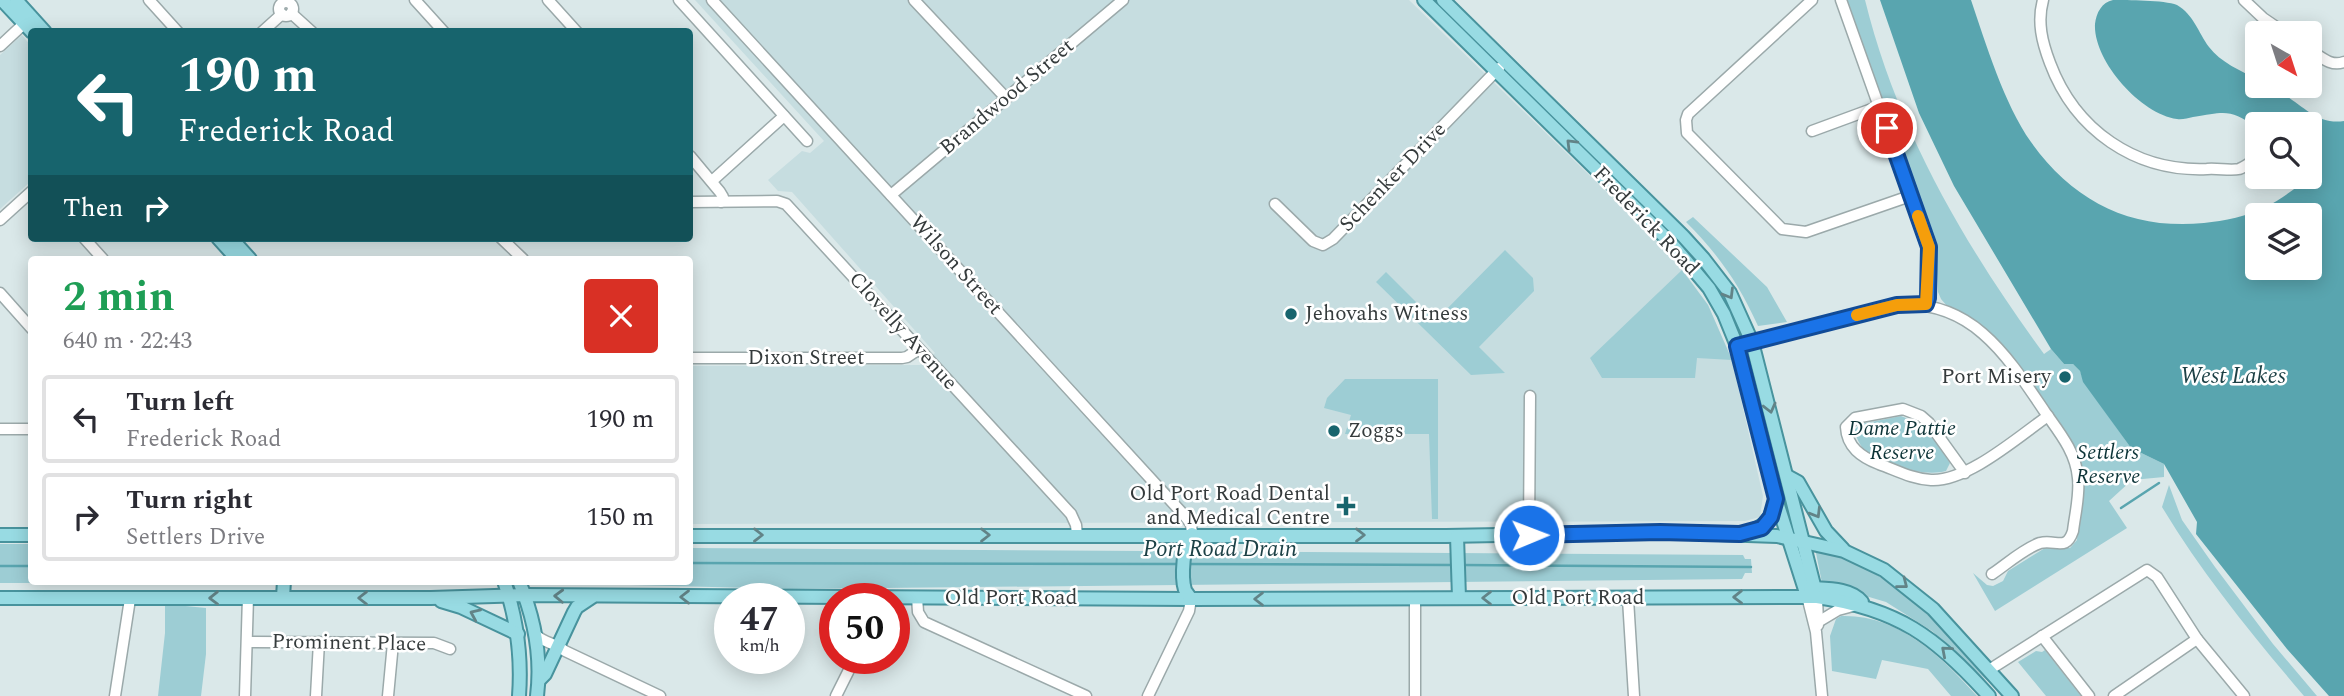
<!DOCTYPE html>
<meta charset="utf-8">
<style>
:root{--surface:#fff;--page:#f7f7f7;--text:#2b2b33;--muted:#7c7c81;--line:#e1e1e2}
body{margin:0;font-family:Spectral,serif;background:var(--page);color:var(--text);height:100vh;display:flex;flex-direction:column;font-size:26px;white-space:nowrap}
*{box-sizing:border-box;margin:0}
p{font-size:23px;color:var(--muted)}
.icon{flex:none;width:38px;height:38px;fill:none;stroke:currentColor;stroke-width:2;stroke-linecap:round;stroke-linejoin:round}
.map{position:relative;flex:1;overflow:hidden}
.side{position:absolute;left:28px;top:256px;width:665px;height:329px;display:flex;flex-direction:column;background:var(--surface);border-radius:7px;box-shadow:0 4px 18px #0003}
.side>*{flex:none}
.guide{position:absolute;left:28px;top:28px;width:665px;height:214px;border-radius:7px;box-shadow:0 4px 18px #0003;background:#17646d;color:#fff;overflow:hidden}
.needle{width:46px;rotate:141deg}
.buttons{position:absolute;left:2245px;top:21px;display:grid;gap:14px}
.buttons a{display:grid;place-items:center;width:77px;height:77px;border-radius:7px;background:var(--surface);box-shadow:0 4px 18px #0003;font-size:35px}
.speed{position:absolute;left:714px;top:583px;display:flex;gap:14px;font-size:35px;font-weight:700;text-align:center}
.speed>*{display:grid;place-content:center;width:91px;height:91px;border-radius:50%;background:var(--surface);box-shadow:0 4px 18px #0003;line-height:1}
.speed small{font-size:18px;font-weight:400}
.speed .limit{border:10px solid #d22;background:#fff;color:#111}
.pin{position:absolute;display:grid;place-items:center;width:60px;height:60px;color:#fff;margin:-30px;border:4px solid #fff;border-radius:50%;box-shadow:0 2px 7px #0007}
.me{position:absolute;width:77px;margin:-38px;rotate:89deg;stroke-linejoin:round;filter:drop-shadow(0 0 5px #0008)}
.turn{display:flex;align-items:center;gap:24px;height:147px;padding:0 35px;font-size:32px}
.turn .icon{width:91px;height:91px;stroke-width:2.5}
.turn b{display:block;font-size:49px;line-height:60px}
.then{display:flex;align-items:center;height:66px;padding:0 35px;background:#0003;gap:14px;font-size:26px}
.round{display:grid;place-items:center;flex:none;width:74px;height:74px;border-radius:7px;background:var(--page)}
.summary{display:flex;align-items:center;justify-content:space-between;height:119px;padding:0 35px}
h1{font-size:42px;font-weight:700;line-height:52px;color:#1e9e55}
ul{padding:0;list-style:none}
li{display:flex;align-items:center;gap:21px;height:88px;margin:0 14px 10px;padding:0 21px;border:4px solid var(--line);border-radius:7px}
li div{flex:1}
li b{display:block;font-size:26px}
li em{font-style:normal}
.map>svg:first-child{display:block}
.built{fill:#c6dde0}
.green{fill:#9dcdd4}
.water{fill:#59a5af;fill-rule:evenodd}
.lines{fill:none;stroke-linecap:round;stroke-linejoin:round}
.stream{stroke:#59a5af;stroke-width:2.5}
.minor-casing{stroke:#9ba9aa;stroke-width:13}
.major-casing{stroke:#48939d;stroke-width:16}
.minor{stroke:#fff;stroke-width:10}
.major{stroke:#98dbe3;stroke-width:12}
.oneway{stroke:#628387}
.route-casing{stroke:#114b97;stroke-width:18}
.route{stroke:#1a73e8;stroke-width:12}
.slow{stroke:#f59e0b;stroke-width:12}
.poi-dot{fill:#17646d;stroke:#fff;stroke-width:2.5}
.labels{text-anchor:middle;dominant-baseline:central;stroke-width:5;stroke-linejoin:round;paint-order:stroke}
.street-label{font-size:21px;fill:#353b3c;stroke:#fff}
.poi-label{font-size:21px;fill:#353b3c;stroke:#fff;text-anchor:start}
.park-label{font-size:21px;font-style:italic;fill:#0c3337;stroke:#fff}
.water-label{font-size:23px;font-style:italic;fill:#1d4146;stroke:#fff}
</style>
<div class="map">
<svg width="2344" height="696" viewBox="0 0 2344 696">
<rect width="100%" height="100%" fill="#dae8e9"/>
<g class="built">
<path d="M695,0H1409L1654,238L1682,269L1708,305L1732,360L1763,496L1760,517L1745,521L690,524V366L920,365L935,353L792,192L778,191L768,180L802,151L810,153L824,141Z"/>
<path d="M22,35L31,46V181L0,209V55Z"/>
</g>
<g class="green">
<path d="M1846,0H1865C1897,130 1965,246 2044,354L2051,349L2064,364H2073L2080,371L2084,382L2131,448L2164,464V477L2132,480L2109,501L2127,528L1995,611L1973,573L1987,585L1993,586L2003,581L2008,571L2045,548H2070L2077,540L2082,483L2071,443L2009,353L1987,331L1964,314L1947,306L1941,299L1938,292L1936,253Z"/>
<path d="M1693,217L1767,287L1787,322L1758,326C1739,284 1719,255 1686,222Z"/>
<path d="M1505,250L1533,278L1534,291L1479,347L1505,373L1471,375L1376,282L1386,272L1435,321Z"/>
<path d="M1682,270L1708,305L1732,360L1697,358L1695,378H1602L1590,358Z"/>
<path d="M1345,379H1438V519H1432L1429,434H1345L1351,415L1324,408L1327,398Z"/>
<path d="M1901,416L1925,426L1950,463L1946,471C1924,477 1889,466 1869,454C1861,449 1857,439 1854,430L1861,424Z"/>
<path d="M2169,485L2182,520L2215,567L2273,644L2317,696H2304C2253,636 2203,575 2162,507Z"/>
<path d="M0,544H31L32,581H690V548L1743,555L1745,559H1751L1752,573H1745L1742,579L791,589L547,583H0Z"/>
<path d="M1815,548C1892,568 1944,628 1993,686L1932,631L1886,602L1822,583Z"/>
<path d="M165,604L206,608V654L201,696H158L165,633Z"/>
<path d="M1841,616C1898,614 1941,656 1977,696H1951L1928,669L1882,660L1876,679L1832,671L1830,636L1836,619Z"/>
<path d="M2045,650L2081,696H2046L2018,662L2036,651L2042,652Z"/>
</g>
<path class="water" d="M1880,0H1971C1986,44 2004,104 2031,142C2074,202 2131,230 2204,223C2224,221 2248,216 2266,207C2281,199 2296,188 2310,177V124H2258L2257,128C2230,108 2225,112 2193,117C2188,118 2182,120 2177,119C2140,114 2093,60 2095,24C2096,13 2102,2 2113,0C2127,0 2164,0 2177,5C2194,15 2198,32 2209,47C2220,62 2241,71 2257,79L2258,86C2291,86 2309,127 2344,121V696H2329L2287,649L2196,534L2197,522L2164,464L2131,448L2083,382L2080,371L2073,364H2064L2051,349L1954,186L1919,113ZM2258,215H2310V268H2258Z"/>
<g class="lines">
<g class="stream">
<path d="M2121,508L2159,483"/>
<path d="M690,563L1180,564"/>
<path d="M1186,564L1453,565"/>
<path d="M1463,565L1751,567"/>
<path d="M0,566H32"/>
</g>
<g class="minor-casing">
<g id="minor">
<path d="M149,0L178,32"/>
<path d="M415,0L444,32"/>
<path d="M548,0L577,32"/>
<path d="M679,0L807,141"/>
<path d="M712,0L1183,514L1191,524L1192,534"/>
<path d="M914,0L1006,98"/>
<path d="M1812,0L1688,114L1686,120L1687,133L1782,229L1806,232L1910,196"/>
<path d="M1841,0L1929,247L1926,304"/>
<path d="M2043,0C2037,22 2042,42 2050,63C2075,130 2135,172 2207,169C2217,168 2231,171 2239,169C2245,167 2252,161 2258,158"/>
<path d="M2244,0L2263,18L2285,33"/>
<circle cx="286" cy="9" r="7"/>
<path d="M291,13L312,32"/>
<path d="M262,32L282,14"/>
<path d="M0,46L28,20"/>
<path d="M2310,50C2321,57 2331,67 2344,62"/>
<path d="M1812,131L1880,106"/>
<path d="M690,156L720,192L723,197L721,202"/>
<path d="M712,181L784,116"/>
<path d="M891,195L1123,0"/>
<path d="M690,202L777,201L786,204L1071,514L1076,525L1077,535"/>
<path d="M1275,204L1313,241L1323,245L1333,239L1499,68"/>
<path d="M0,220L32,191"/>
<path d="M84,238L103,259"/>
<path d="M501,238L523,259"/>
<path d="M0,293L32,329"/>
<path d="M1737,346L1897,305C1972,299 2008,357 2045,412C2059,432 2076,452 2078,478C2080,495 2075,514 2073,531C2066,552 2056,539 2040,543C2023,549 2007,564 1992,574"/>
<path d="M690,358H902L907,357L919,349"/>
<path d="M0,429H32"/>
<path d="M1965,473L1929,423L1921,416L1903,409L1855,418L1846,427C1847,447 1861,457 1879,464C1896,470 1912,479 1931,480C1967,482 2018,437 2048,416"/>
<path d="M1529,535L1530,396"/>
<path d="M1807,596L1816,632L1822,696"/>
<path d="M917,597L918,612L924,622L1086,696"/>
<path d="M1817,597L1818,625"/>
<path d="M1628,599L1634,696"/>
<path d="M1818,622L1838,610L1853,606"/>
<path d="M535,634C543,643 556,643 565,651L660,696"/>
<path d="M2042,636L2089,696"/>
<path d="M248,642L434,643L450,649"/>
<path d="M1989,670L2147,570L2157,577L2197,639L2244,696"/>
<path d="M115,696L130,599"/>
<path d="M245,696L248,597"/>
<path d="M316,696L319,642"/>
<path d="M388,696L393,643"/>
<path d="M836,696L855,658"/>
<path d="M1148,696L1189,611L1191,599"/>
<path d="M1415,696V598"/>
<path d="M2114,696L2197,639"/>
</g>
</g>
<g class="major-casing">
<g id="major">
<path d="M2,0L32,32"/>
<path d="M16,0L45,32"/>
<path d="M1424,0L1671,243L1709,288L1724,314L1737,346L1776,499L1807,596"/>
<path d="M1443,0L1683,236L1703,258L1730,293L1752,342L1817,597"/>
<path d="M218,238L237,259"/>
<path d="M231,238L250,259"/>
<path d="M1787,476L1798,482L1826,531L1843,549"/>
<path d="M1747,532C1767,527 1771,518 1776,499"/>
<path d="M0,535H32"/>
<path d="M690,536H1446L1660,532L1777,536L1844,551L1884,570L1933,609L2012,696"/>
<path d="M1457,536L1459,598"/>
<path d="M504,581C517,619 522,656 519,696"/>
<path d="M519,581C534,617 542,656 537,696"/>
<path d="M1810,588C1827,589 1851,588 1862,602"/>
<path d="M283,597L284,581"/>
<path d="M0,598H431L525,595L1191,599L1817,597C1898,609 1935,636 1989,696"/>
<path d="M1191,599C1190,597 1185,591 1185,590C1181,577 1183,544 1192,534"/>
<path d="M441,601L461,607L518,634"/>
<path d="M539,680L545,674L574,612L577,607L592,597"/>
</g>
</g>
<use href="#minor" class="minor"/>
<use href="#major" class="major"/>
</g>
<defs><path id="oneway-chevron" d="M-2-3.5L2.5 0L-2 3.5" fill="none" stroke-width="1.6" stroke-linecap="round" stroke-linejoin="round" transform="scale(1.75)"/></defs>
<g class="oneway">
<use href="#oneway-chevron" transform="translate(1571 144) rotate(-135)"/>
<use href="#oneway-chevron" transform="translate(1729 294) rotate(59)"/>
<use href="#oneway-chevron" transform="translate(1770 408) rotate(76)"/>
<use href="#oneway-chevron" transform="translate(1816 513) rotate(59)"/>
<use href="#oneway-chevron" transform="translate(758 535)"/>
<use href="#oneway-chevron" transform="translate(985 535)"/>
<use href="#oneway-chevron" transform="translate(1360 535)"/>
<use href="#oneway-chevron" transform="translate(1903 584) rotate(38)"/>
<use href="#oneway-chevron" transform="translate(559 596) rotate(-178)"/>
<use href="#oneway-chevron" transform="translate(685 597) rotate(180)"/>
<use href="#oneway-chevron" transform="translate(1738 597) rotate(179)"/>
<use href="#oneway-chevron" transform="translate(214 598) rotate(179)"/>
<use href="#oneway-chevron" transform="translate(363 598) rotate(-180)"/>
<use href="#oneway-chevron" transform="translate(1487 598) rotate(-180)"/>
<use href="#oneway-chevron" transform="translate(1259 599) rotate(180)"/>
<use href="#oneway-chevron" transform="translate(475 614) rotate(-156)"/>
<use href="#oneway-chevron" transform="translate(1946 651) rotate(-139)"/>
</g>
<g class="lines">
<g class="route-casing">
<path id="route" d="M1529,535L1660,532L1740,534L1762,528L1771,517L1776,499L1737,346L1897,305L1926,304L1928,298L1929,247L1887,128"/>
</g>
<use href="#route" class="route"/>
<path class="slow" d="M1857,315L1897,305L1926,304L1929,247L1918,216"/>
</g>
<g class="poi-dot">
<circle cx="1291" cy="314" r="7"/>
<circle cx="2065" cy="377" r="7"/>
<circle cx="1334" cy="431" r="7"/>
<path d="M1342.5 495.5h7v7h7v7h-7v7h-7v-7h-7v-7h7z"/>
</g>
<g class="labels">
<g class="street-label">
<text transform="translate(1007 97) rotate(-40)">Brandwood Street</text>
<text transform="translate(1393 177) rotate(-46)">Schenker Drive</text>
<text transform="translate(1646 221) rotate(46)">Frederick Road</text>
<text transform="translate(956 265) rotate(48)">Wilson Street</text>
<text transform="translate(903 331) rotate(48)">Clovelly Avenue</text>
<text x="806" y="358">Dixon Street</text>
<text x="1011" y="598">Old Port Road</text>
<text x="1578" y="598">Old Port Road</text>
<text transform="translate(349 643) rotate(1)">Prominent Place</text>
</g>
<g class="poi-label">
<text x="1305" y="314">Jehovahs Witness</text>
<text x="2051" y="377" text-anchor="end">Port Misery</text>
<text x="1348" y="431">Zoggs</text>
<text x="1330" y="494" text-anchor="end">Old Port Road Dental<tspan x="1330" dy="24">and Medical Centre</tspan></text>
</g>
<g class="park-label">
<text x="1902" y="429">Dame Pattie<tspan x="1902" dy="24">Reserve</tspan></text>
<text x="2108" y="453">Settlers<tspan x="2108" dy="24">Reserve</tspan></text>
</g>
<g class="water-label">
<text x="2233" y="376">West Lakes</text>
<text x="1220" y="549">Port Road Drain</text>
</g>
</g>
</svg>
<div class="buttons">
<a><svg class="needle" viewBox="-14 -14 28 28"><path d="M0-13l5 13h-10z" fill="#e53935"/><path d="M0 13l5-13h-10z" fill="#7c7c81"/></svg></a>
<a><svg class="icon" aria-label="search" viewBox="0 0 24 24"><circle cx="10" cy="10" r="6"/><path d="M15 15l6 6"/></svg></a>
<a><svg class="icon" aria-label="layers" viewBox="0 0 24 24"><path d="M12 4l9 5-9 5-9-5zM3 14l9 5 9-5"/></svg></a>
</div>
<div class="speed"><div>47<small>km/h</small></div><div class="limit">50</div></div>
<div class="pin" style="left:1887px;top:128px;background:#d93025"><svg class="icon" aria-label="arrive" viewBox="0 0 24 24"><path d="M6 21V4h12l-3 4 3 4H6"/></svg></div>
<svg class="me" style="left:1529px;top:535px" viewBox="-20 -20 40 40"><circle r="17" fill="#1a73e8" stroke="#fff" stroke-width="3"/><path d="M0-11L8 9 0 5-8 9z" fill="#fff"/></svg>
<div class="guide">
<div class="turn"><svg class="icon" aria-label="left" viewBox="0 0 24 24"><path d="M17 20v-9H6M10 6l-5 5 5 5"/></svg><div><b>190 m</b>Frederick Road</div></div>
<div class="then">Then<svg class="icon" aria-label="right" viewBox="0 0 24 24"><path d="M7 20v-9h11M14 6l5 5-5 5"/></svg></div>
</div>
<section class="side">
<div class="summary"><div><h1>2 min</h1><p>640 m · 22:43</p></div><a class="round" style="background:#d93025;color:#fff"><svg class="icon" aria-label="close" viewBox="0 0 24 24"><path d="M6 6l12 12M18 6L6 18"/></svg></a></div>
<ul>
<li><svg class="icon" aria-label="left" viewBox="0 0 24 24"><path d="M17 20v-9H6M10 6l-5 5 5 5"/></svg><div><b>Turn left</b><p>Frederick Road</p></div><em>190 m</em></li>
<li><svg class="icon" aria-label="right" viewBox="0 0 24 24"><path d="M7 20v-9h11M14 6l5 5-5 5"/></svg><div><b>Turn right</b><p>Settlers Drive</p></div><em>150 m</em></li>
</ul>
</section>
</div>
